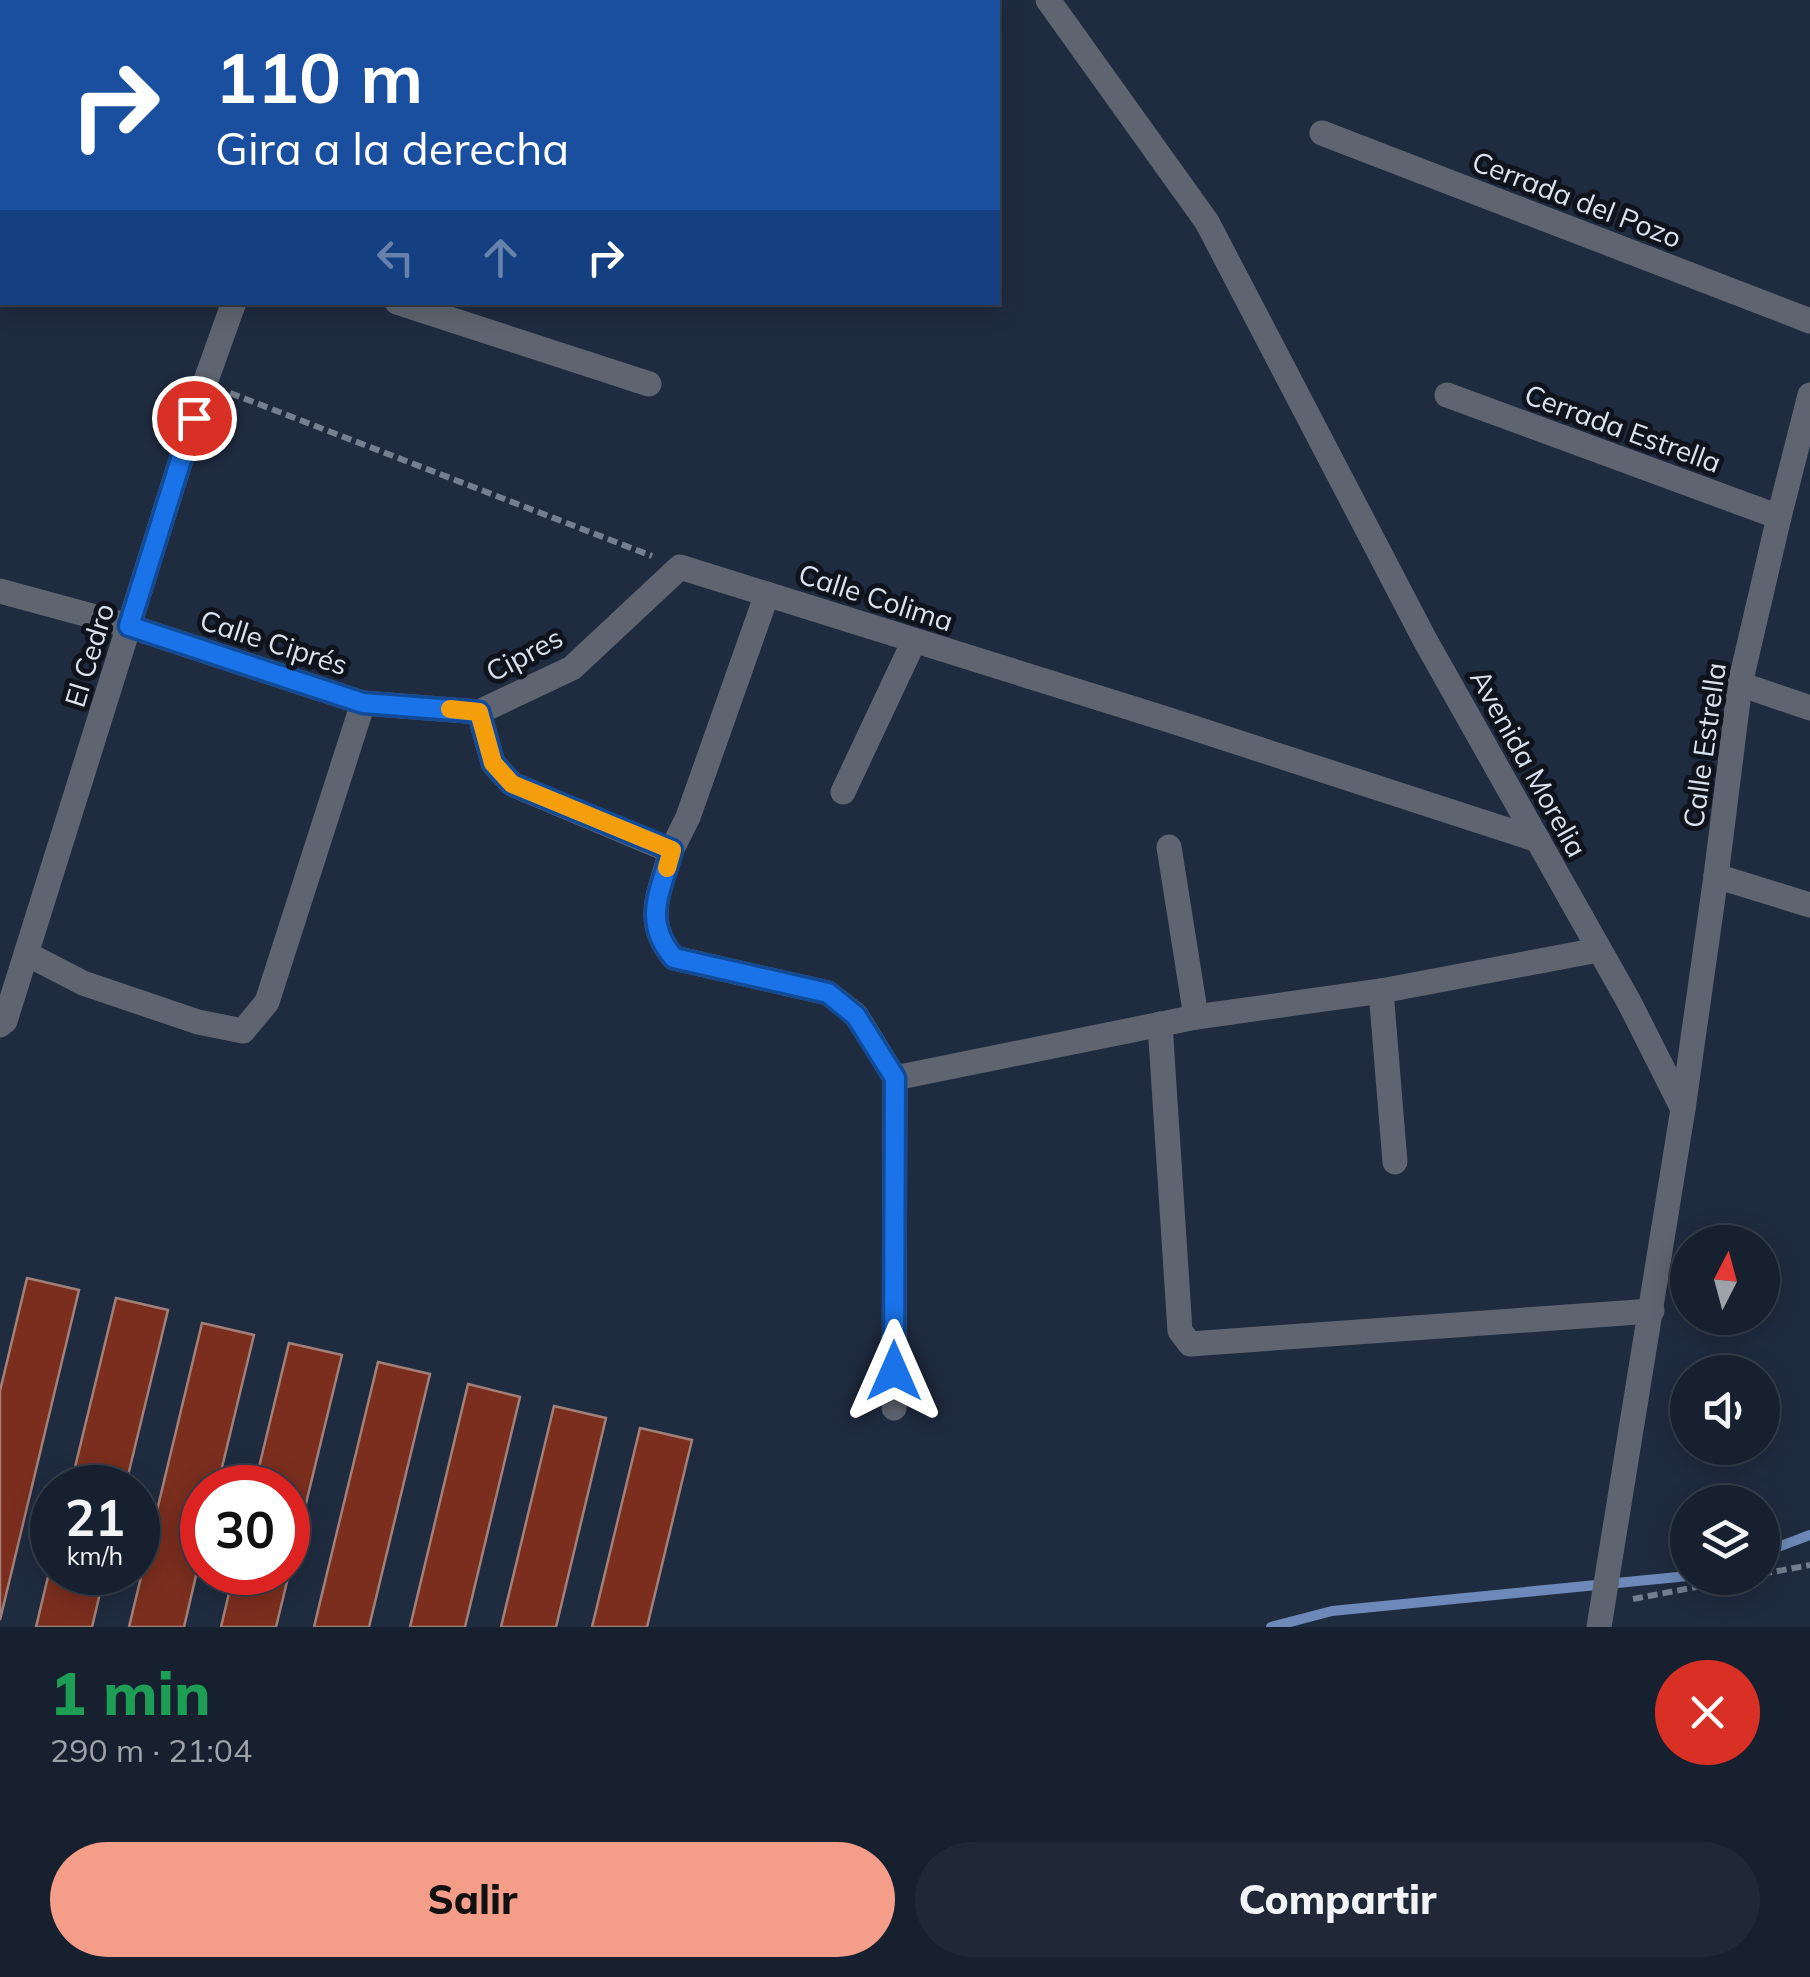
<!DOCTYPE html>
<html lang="es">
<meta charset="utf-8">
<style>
:root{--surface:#17202f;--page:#202837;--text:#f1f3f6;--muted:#9ea3aa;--line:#363e4b;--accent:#f49e8a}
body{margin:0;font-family:Mulish,sans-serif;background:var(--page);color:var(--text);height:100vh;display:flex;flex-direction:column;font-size:38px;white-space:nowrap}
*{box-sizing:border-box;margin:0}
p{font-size:32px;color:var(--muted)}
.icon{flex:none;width:55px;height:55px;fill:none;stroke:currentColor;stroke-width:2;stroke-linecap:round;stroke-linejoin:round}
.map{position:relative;height:1627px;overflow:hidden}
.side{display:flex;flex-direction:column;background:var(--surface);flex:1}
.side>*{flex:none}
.hud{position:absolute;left:0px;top:0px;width:1000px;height:305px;box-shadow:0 5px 25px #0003,0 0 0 2px var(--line);background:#1a4fa0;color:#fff;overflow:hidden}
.needle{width:65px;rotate:6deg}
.tools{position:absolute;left:1670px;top:1225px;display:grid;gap:20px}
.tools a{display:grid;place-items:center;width:110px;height:110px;border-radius:50%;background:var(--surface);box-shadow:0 5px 25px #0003,0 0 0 2px var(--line);font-size:50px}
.speed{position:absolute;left:30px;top:1465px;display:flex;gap:20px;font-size:50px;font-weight:700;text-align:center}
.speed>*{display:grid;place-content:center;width:130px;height:130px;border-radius:50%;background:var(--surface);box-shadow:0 5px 25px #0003,0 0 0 2px var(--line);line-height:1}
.speed small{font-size:25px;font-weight:400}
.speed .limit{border:15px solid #d22;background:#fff;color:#111}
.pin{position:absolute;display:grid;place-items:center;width:85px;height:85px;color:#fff;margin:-42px;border:5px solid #fff;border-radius:50%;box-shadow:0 2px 10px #0007}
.me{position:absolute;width:110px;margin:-55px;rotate:0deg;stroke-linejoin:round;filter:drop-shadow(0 0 8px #0008)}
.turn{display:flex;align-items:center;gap:35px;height:210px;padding:0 50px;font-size:45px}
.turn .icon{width:130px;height:130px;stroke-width:2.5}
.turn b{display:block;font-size:70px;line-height:85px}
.lanes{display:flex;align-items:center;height:95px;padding:0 50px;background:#0003;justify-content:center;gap:50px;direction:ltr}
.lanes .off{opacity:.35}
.round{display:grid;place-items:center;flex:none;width:105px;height:105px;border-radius:52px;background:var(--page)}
.head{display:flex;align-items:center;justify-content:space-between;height:170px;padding:0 50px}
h1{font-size:60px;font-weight:800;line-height:75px;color:#1e9e55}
.cta{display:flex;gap:20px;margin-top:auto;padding:20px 50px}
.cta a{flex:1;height:115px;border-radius:60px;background:var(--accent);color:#111;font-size:40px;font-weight:800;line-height:115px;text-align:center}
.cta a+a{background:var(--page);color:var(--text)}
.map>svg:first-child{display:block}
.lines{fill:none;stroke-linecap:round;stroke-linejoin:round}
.stream{stroke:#6c89b9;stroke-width:10}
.building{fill:#7b2e1e;stroke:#a08078;stroke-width:2.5}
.path{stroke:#747f8f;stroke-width:6;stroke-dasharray:10 5;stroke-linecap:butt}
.minor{stroke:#5f6570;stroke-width:25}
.tertiary{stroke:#5f6570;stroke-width:25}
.route-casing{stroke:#114b97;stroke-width:25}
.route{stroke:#1a73e8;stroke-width:18}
.slow{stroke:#f59e0b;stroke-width:18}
.labels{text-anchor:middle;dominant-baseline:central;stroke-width:10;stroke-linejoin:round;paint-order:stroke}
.street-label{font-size:28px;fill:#dae3f0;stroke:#0e131c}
</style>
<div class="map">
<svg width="1810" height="1627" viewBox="0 0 1810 1627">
<rect width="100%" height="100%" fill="#1f2b3f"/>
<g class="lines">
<g class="stream">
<path d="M1762,1553L1810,1535"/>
<path d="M1271,1627L1332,1611L1688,1576"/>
</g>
</g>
<g class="building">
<path d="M27,1278L79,1290L0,1620V1391Z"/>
<path d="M116,1298L168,1310L125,1488H70Z"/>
<path d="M202,1323L254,1335L217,1488H202V1550L184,1627H129Z"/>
<path d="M289,1343L342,1355L276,1627H221L234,1572H288V1488H254Z"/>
<path d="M378,1362L430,1374L369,1627H314Z"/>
<path d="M468,1384L520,1397L465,1627H410Z"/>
<path d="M554,1406L606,1418L556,1627H501Z"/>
<path d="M640,1428L692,1440L647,1627H592Z"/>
<path d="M52,1560V1572H105L92,1627H36Z"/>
</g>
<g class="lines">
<g class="path">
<path d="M230,393L652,556"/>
<path d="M1762,1574L1810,1565"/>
<path d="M1633,1599L1744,1578"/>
</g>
<g class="minor">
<path d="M332,0L339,2"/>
<path d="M552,0L559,2"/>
<path d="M0,31L2,32"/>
<path d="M1322,133L1810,321"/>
<path d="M397,302L649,384"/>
<path d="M1447,395L1779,517"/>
<path d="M0,591L129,626L363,703L479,712L572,668L680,567L1163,718L1538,840"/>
<path d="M1740,684L1810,708"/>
<path d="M479,712L493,763L512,784L671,851L688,817L767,594"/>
<path d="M843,792L914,641"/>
<path d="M1169,847L1196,1017"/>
<path d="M671,851C660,893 642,921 674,958L828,993L856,1015L895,1078L894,1408"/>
<path d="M1716,876L1810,905"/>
<path d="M27,954L83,983L198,1022L243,1031L267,1002L363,703"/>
<path d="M1381,991L1395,1162"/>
<path d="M1160,1024L1180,1331L1190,1344L1652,1311"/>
<path d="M0,1025L5,1021L205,383L234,302"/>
<path d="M895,1078L1196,1017L1381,991L1598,950"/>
<path d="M1683,1109L1716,876L1740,684L1779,517L1810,395"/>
</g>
<path class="tertiary" d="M1048,0L1207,222L1425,640L1629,1002L1683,1109L1599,1627"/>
</g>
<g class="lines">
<g class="route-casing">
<path id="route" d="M194,418L129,626L363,703L479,712L493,763L512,784L672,850C660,893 642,921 674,958L828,993L856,1016L895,1078L894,1371"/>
</g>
<use href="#route" class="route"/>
<path class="slow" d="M450,709L479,712L493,763L512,784L672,850L667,868"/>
</g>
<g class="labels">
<g class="street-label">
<text transform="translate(1577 199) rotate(21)">Cerrada del Pozo</text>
<text transform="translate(1623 428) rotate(20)">Cerrada Estrella</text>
<text transform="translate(876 597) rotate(18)">Calle Colima</text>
<text transform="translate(274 642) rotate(18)">Calle Ciprés</text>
<text transform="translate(524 654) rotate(-28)">Cipres</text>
<text transform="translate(89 655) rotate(-73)">El Cedro</text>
<text transform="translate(1704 745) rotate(-82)">Calle Estrella</text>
<text transform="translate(1529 763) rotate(61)">Avenida Morelia</text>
</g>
</g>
</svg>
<div class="tools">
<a><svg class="needle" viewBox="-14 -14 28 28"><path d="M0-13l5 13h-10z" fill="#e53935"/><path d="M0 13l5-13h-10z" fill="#9ea3aa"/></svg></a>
<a><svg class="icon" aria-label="sound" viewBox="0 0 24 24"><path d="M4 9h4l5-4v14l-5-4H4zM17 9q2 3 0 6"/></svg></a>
<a><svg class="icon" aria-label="layers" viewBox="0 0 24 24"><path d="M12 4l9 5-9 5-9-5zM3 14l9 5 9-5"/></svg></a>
</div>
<div class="speed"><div>21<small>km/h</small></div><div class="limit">30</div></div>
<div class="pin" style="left:194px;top:418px;background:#d93025"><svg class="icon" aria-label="arrive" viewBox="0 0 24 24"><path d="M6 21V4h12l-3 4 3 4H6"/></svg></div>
<svg class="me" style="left:894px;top:1371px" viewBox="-20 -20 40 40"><path d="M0-17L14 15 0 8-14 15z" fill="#1a73e8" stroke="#fff" stroke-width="4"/></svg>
<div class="hud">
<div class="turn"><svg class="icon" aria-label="right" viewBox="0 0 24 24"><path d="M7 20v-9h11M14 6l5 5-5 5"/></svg><div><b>110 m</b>Gira a la derecha</div></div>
<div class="lanes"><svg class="icon off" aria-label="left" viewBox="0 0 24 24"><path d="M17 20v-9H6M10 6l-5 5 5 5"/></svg><svg class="icon off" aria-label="ahead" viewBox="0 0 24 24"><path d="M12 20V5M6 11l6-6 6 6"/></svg><svg class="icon" aria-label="right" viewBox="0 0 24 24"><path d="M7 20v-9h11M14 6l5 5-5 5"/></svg></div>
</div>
</div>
<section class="side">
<div class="head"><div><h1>1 min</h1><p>290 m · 21:04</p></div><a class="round" style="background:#d93025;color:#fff"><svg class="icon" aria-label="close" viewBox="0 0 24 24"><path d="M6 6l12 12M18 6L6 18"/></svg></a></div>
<div class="cta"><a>Salir</a><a>Compartir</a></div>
</section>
